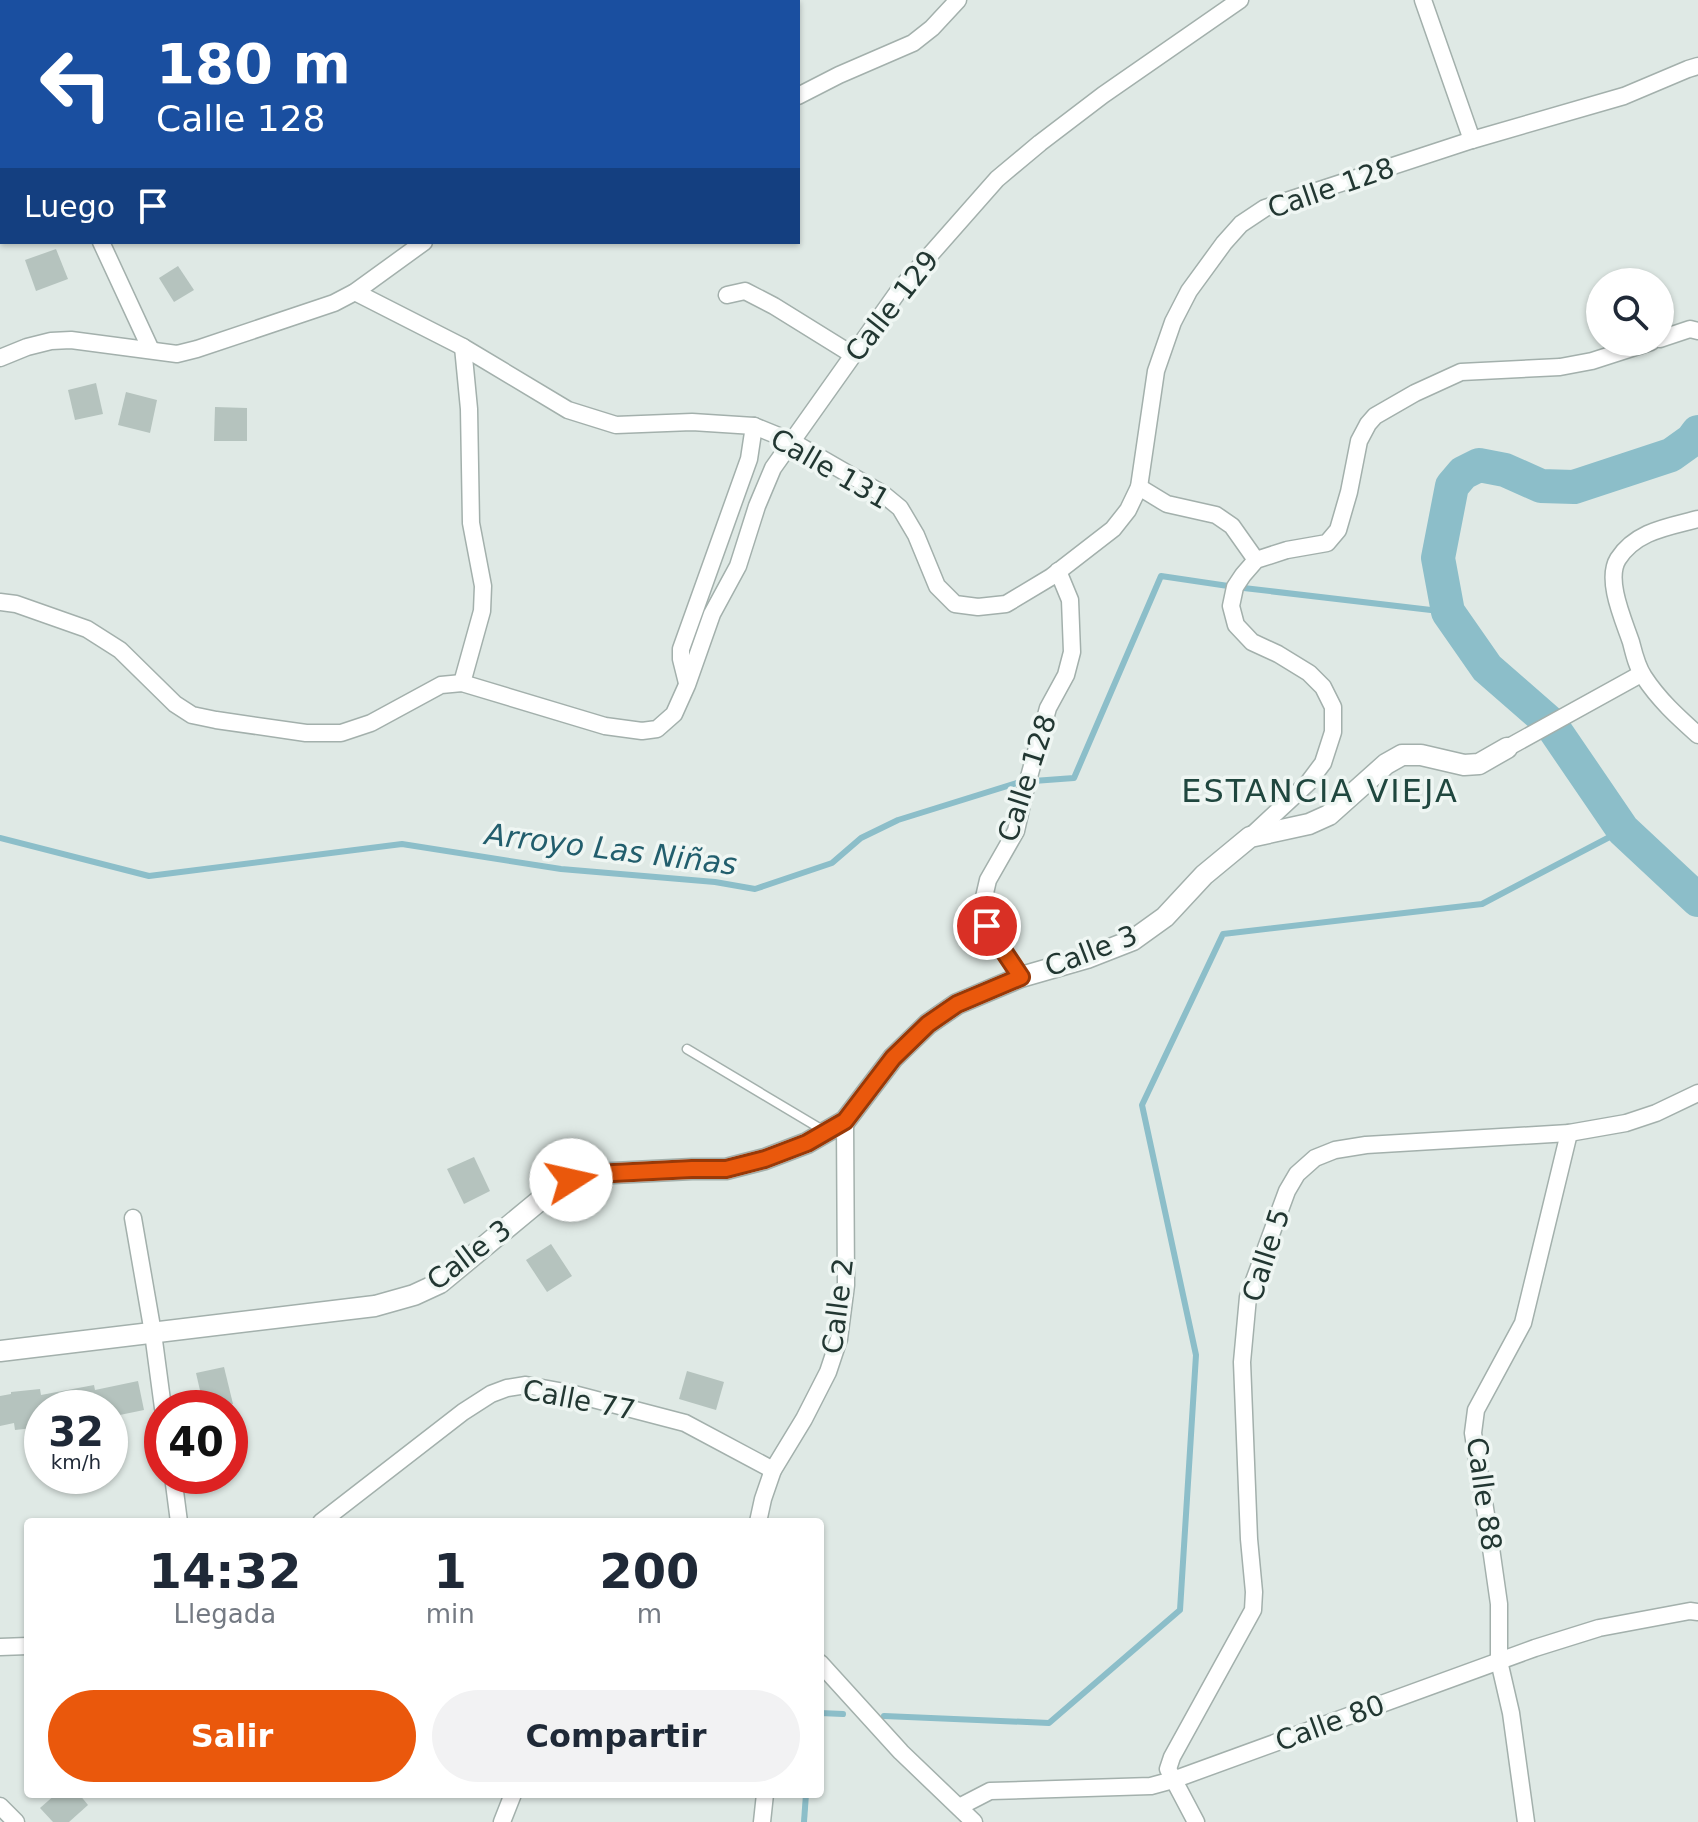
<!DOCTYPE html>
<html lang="es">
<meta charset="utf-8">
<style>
:root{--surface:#fff;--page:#f2f2f3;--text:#1f2937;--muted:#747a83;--accent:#ea580c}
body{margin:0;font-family:"DejaVu Sans",sans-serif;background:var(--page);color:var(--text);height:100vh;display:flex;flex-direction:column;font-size:30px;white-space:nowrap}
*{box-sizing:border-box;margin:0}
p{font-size:26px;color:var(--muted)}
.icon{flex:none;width:44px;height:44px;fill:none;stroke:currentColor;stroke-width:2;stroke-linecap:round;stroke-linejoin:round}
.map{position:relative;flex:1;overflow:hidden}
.side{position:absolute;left:24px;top:1518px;width:800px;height:280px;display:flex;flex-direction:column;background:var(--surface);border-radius:8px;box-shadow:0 2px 6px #0004}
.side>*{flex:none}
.hud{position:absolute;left:0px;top:0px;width:800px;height:244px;box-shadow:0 2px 6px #0004;background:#1a4fa0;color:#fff;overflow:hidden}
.buttons{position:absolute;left:1586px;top:268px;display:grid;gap:16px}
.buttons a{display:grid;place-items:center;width:88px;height:88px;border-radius:50%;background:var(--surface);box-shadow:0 2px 6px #0004;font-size:40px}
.speed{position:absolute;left:24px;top:1390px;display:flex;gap:16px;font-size:40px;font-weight:700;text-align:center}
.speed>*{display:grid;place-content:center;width:104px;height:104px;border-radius:50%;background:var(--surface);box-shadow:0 2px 6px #0004;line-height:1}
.speed small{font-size:20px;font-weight:400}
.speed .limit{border:12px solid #d22;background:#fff;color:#111}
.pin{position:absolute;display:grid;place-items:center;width:68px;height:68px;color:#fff;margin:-34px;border:4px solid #fff;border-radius:50%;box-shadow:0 2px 8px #0007}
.me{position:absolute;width:88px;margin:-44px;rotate:80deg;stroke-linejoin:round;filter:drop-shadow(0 0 6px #0008)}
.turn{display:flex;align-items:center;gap:28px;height:168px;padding:0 24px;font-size:36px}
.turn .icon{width:104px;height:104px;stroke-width:2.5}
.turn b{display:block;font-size:56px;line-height:68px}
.then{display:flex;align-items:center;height:76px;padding:0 24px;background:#0003;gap:16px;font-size:30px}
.eta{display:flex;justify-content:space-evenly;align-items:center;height:136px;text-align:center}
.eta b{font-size:48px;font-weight:600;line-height:56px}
.cta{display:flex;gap:16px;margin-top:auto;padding:16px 24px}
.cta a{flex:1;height:92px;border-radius:48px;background:var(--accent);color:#fff;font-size:32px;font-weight:600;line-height:92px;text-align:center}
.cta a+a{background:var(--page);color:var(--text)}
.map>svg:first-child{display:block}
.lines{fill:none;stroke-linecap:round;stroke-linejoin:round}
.stream{stroke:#8cbec9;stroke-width:6}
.river{stroke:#8cbec9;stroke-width:34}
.building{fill:#b5c3be}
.service-casing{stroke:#a3b0ac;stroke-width:11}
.minor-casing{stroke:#a3b0ac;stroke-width:19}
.tertiary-casing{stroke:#a3b0ac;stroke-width:23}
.service{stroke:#fff;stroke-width:8}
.minor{stroke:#fff;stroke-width:16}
.tertiary{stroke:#fff;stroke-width:20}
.route-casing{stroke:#983908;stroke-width:20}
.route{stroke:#ea580c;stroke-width:14}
.labels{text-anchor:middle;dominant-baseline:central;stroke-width:7;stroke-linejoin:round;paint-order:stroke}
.street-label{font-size:28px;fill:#223732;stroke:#eff6f3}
.water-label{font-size:30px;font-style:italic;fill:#225e6d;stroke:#eff6f3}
.quarter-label{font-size:32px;letter-spacing:2px;fill:#20473f;stroke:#eff6f3}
</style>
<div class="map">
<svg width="1698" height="1822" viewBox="0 0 1698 1822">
<rect width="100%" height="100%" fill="#dfe9e5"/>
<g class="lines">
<g class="stream">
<path d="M0,838L149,876L402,844L561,869L715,882L755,889L832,863L861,838L898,820L1020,782L1074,778L1161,576L1235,587L1448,612"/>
<path d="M820,1713L843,1714"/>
<path d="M884,1716L1049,1723L1180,1610L1196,1355L1142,1105L1223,934L1482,904L1623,830"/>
<path d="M804,1822L806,1794"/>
</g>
<path class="river" d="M1698,432L1692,440L1671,455L1574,487L1541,486L1505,470L1479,465L1463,473L1452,486L1438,558L1448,612L1487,668L1550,723L1623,830L1698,900"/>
</g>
<g class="building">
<path d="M56,249L68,279L36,291L25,260Z"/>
<path d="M178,266L194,290L174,302L159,278Z"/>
<path d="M96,383L103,414L75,420L68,390Z"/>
<path d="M126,392L157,400L150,433L118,425Z"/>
<path d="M215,407L247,408V441H214Z"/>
<path d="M474,1157L490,1191L464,1204L447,1169Z"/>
<path d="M551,1244L572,1276L547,1292L526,1260Z"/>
<path d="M224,1367L233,1404L215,1408H204L196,1373Z"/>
<path d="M687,1371L724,1382L716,1410L679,1399Z"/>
<path d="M138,1381L144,1410L110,1417V1408H42V1427L15,1430L14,1423L0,1426V1396L11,1394V1392L40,1389L41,1395L94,1385L95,1390Z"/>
<path d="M56,1794H79L88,1805L69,1822H53L40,1808Z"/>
</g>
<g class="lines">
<g class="service-casing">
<path id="service" d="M687,1049L826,1132"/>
</g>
<g class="minor-casing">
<g id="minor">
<path d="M1423,0L1472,140"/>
<path d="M64,2L66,0"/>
<path d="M402,2V0"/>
<path d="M497,2L501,0"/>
<path d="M0,43L2,44"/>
<path d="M798,96L839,75L913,43L932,28L958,0"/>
<path d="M101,242L151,350"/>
<path d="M355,292L463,347L568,410L616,425L692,422L754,426L791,441L883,494L900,508L916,535L937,586L955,604L978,607L1006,604L1051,577L1113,529L1128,510L1139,487L1156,371L1173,322L1189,291L1224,243L1241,224L1265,208L1472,140L1624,96L1688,69L1698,66"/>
<path d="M727,295L745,291L774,306L853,355"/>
<path d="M1660,339L1690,329L1698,331"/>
<path d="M0,358L27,347L51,341L71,340L177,354L197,349L334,303L355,292L424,242"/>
<path d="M1139,487L1167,504L1216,515L1232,526L1256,560"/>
<path d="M1698,519C1668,527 1636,531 1618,559C1605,580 1624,621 1631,642C1634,654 1637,667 1644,677C1659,700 1678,717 1698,735"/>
<path d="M0,602L16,604L87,629L120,650L175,704L192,715L216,720L306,733H341L371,723L441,685L462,683L605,726L642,731L657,729L674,714L687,685L712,614L738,566L757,506L773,468L900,289L997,179L1040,143L1103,95L1240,0"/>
<path d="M462,683L482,611L483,586L471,523L469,409L463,347"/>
<path d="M687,683L681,659V649L749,459L754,426"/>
<path d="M1507,748L1641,674"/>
<path d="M1251,836L1308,783L1323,763L1333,732V707L1323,687L1309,673L1278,654L1252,642L1236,625L1231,606L1235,587L1243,575L1256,560L1287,550L1327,543L1338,530L1349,492L1359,441L1368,424L1375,416L1415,393L1461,372L1560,367L1592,361L1651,342"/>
<path d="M1021,977L987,926L982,906L988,880L1016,831L1024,795L1048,708L1066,675L1072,652L1070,600L1058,571"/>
<path d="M133,1218L153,1333L163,1408"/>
<path d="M173,1476L179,1522"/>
<path d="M321,1522L463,1412L491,1394L507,1388L526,1385L570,1393L685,1423L773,1470"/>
<path d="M758,1522L763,1499L773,1470L804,1419L828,1372L839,1339L846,1285L845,1121"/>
<path d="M0,1647L28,1646"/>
<path d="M820,1663L901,1752L974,1822"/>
<path d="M0,1806L16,1822"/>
<path d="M959,1807L990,1791L1151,1786L1173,1780L1535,1648L1599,1628L1690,1611L1698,1612"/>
<path d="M502,1822L513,1794"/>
<path d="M762,1822L765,1794"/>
<path d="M1196,1822L1168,1769L1172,1757L1253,1610L1254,1592L1249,1539L1242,1362L1248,1297L1287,1191L1297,1174L1315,1158L1335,1150L1366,1145L1569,1133L1626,1123L1656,1113L1698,1093"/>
<path d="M1526,1822L1511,1713L1499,1661V1604L1488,1527L1473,1433L1476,1410L1523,1323L1569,1133"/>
</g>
</g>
<g class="tertiary-casing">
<path id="tertiary" d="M0,1351L375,1306L414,1295L440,1283L550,1192L571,1180L594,1174L692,1169H726L765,1159L807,1143L845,1121L893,1058L928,1024L957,1004L1021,977L1087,958L1133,940L1165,917L1204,875L1250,837L1309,824L1329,815L1386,764L1402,755H1421L1464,765L1479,764L1507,748"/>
</g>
<use href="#service" class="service"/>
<use href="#minor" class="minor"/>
<use href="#tertiary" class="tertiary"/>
</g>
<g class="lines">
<g class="route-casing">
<path id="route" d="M571,1180L594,1174L692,1169H726L765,1159L807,1143L845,1121L893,1058L928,1024L957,1004L1021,977L987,926"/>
</g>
<use href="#route" class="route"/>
</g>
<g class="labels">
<g class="street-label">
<text transform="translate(1331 188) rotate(-19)">Calle 128</text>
<text transform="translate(892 306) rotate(-52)">Calle 129</text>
<text transform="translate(830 469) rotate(30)">Calle 131</text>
<text transform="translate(1027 778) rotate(-72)">Calle 128</text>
<text transform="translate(1091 951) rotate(-21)">Calle 3</text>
<text transform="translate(469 1255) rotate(-37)">Calle 3</text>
<text transform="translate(1266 1255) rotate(-72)">Calle 5</text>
<text transform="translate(838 1306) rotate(-83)">Calle 2</text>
<text transform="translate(579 1400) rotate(11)">Calle 77</text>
<text transform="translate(1484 1494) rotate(82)">Calle 88</text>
<text transform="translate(1330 1723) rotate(-20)">Calle 80</text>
</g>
<g class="water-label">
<text transform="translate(611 849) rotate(7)">Arroyo Las Niñas</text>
</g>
<g class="quarter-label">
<text x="1320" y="791">ESTANCIA VIEJA</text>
</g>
</g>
</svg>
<div class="buttons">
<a><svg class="icon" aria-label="search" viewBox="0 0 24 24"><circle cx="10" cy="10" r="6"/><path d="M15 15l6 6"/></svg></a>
</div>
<div class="speed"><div>32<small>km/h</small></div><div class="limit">40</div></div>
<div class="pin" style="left:987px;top:926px;background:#d93025"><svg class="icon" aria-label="arrive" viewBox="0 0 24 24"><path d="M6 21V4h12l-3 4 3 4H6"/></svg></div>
<svg class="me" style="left:571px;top:1180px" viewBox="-20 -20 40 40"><circle r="19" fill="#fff"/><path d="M0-13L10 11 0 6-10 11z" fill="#ea580c"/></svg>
<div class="hud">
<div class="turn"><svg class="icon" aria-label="left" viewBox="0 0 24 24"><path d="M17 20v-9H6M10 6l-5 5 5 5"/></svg><div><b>180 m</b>Calle 128</div></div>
<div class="then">Luego<svg class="icon" aria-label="arrive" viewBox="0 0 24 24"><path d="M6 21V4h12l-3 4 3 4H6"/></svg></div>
</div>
<section class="side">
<div class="eta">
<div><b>14:32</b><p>Llegada</p></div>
<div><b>1</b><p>min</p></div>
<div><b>200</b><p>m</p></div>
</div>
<div class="cta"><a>Salir</a><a>Compartir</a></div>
</section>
</div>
